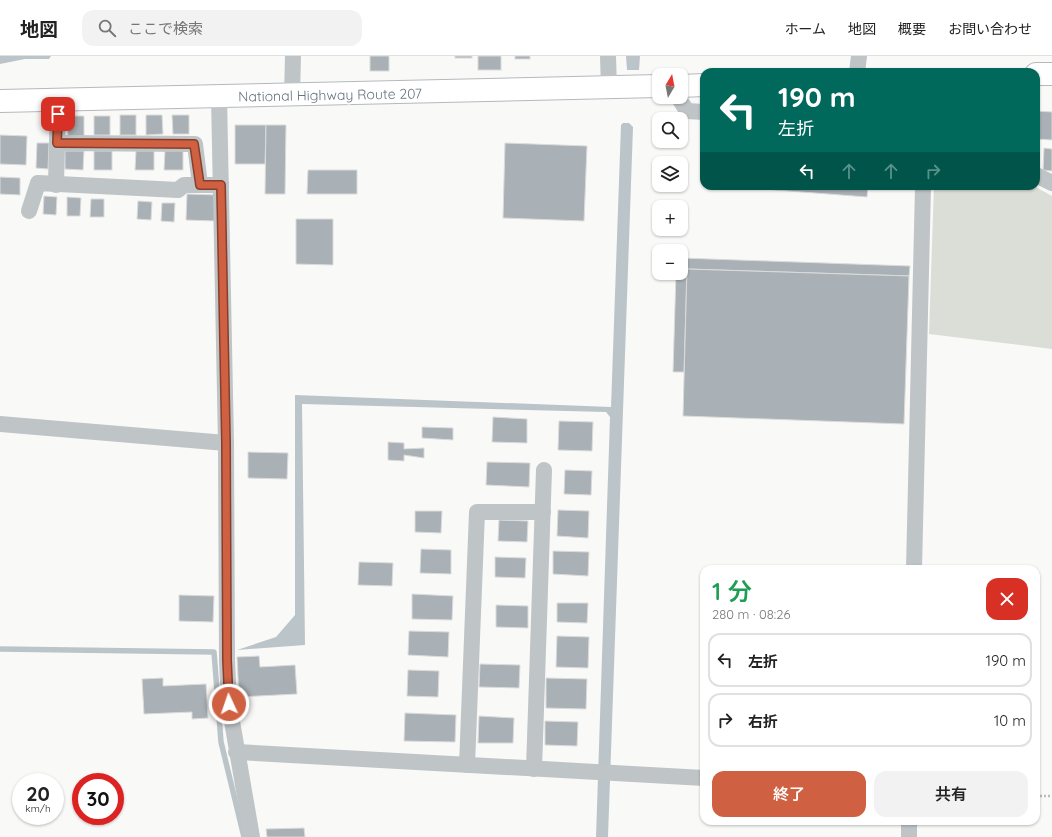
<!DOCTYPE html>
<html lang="ja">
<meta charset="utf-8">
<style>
:root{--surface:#fff;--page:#f2f2f2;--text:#222;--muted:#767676;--line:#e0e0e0;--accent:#cf6042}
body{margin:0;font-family:Quicksand,"Noto Sans JP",sans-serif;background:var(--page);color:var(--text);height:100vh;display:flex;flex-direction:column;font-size:15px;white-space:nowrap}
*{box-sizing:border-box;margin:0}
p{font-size:13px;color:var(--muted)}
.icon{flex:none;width:22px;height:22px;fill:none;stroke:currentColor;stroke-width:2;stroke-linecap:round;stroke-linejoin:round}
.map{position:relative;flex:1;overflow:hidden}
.details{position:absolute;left:700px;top:509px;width:340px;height:260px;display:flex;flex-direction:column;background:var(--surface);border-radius:12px;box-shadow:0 1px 3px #0004}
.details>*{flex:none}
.top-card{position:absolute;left:700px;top:12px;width:340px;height:122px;border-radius:12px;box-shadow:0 1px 3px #0004;background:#00695c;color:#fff;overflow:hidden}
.needle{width:26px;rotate:10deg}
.controls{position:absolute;left:652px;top:12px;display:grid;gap:8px}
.controls a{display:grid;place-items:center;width:36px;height:36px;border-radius:8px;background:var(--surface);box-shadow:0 1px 3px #0004;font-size:20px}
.speed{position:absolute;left:12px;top:717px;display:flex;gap:8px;font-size:20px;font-weight:700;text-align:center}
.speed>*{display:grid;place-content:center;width:52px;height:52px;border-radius:50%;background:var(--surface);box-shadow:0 1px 3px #0004;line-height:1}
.speed small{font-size:10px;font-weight:400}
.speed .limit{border:6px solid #d22;background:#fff;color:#111}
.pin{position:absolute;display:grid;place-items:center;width:34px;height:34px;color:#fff;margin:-17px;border-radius:8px;box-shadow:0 2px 6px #0006}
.me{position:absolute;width:44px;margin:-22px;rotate:357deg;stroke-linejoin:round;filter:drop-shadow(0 0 3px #0008)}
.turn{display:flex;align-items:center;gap:14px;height:84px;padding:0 12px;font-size:18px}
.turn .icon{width:52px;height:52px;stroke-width:2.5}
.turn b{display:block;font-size:28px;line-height:34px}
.lanes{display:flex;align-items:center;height:38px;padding:0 12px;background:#0003;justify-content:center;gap:20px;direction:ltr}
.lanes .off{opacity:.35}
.round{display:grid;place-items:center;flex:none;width:42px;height:42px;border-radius:12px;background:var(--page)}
.overview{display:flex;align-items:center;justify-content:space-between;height:68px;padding:0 12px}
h1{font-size:24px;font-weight:600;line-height:30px;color:#1e9e55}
.action{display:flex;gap:8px;margin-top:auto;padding:8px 12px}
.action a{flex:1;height:46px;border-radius:12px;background:var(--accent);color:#fff;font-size:16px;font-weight:600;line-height:46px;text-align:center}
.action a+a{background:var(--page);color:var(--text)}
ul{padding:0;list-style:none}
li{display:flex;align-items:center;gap:12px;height:54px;margin:0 8px 6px;padding:0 4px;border:2px solid var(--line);border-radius:12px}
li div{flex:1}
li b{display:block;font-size:15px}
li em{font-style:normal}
header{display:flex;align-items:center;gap:24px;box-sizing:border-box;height:56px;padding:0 20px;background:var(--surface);border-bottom:1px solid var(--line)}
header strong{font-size:19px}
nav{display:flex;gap:22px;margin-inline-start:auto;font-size:14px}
.search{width:280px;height:36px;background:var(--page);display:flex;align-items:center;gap:10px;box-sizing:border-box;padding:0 14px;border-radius:12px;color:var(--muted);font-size:15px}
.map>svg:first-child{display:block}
.green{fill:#daded7}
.water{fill:#bbc4c8}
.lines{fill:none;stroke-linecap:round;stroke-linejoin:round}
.stream{stroke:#bbc4c8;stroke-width:5.5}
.building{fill:#a9b0b6;stroke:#dbdbda}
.highway-casing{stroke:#b5b9bc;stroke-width:24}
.path{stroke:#babdc0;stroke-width:2.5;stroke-dasharray:2 2;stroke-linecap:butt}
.street{stroke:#bfc4c7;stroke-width:16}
.highway{stroke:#fff;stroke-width:22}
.route-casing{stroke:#873e2b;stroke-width:10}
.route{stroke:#cf6042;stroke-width:7}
.labels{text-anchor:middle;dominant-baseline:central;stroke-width:4;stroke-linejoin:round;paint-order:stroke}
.street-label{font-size:14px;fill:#67757f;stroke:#fff}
</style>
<header>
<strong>地図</strong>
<div class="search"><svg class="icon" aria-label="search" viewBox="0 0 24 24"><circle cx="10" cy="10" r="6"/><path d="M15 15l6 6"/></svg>ここで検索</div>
<nav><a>ホーム</a><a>地図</a><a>概要</a><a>お問い合わせ</a></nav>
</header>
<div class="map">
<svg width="1052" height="781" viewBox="0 0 1052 781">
<rect width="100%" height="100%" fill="#f9f9f8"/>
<path class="green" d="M934,130H1034L1052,140V293L929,278Z"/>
<g class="water">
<path d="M0,0H51L49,3H25L0,8Z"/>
<path d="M626,0H640L639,14H627Z"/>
<path d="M623,67H629L633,71L608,781H596L610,361L606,356L302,348L305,589L237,594L276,581L295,559V339L611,351L621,69Z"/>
</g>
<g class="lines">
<path class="stream" d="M0,593L214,596L221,686L244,781"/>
</g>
<g class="building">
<rect x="370" y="0" width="19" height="15"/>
<rect x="455" y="0" width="17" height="2"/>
<rect x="478" y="0" width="23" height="14"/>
<rect x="515" y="0" width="15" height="3"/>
<path d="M1036,55L1052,56V84L1036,83Z"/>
<rect x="120" y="59" width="16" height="20"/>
<path d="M146,59H162L163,78L146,79Z"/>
<path d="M172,59H189V78H173Z"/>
<path d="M67,60H84V80H68Z"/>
<rect x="94" y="60" width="16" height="19"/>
<path d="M235,69H266L265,108H235Z"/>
<path d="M266,69H286L285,138H265Z"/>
<path d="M0,79L27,80L26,109L0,108Z"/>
<path d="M37,87H49L48,113L36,112Z"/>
<path d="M505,87L587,90L584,165L503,162Z"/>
<path d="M1044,92L1052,93V115L1043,114Z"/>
<path d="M65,95H84L83,114L65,113Z"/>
<rect x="94" y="95" width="18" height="19"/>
<path d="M136,95H154V114H135Z"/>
<path d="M165,95H183V114H164Z"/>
<path d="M308,114H357V138H307Z"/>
<path d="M0,121L20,122V139L0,138Z"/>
<path d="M723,130H868L867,141Z"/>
<path d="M187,138L216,139L215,165L186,164Z"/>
<path d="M44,140L57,141L56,159L43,158Z"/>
<path d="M67,141L81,142L80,160H67Z"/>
<path d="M91,143H104V161H90Z"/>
<path d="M138,145L152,146L151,164L137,163Z"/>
<path d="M162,147H175L174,166L161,165Z"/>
<path d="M296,163H333V209L296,208Z"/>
<path d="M681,202L910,210L909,220L687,213L684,316H673L676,217H681Z"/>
<path d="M687,213L909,220L904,368L683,360Z"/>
<path d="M493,361L527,363V387L492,386Z"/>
<path d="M559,365L593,366L592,395L558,394Z"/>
<path d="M422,371L453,372V384L422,382Z"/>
<path d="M388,386L404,387V393L424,392V402L404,399V405L388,404Z"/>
<path d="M248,396L288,397L287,423L248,422Z"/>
<path d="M487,406L530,407L529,431L486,429Z"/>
<path d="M565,414L592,415L591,439L564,438Z"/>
<path d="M558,454L589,455L588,482L557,480Z"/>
<path d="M415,455H442L441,477L415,476Z"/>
<path d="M499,464L528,465L527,486L498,485Z"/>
<path d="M421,493L451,494V518L420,517Z"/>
<path d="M553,495L589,496L588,520L553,518Z"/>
<path d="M495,501L526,502L525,522L495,521Z"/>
<path d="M359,506L393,507L392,530L358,529Z"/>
<path d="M412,538L453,540L452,564L412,563Z"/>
<path d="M179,539L214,540L213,566L179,565Z"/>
<path d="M557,547H588L587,567L557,566Z"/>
<path d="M496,549L528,550V572L496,571Z"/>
<path d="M409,575L449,576L448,601L408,599Z"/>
<path d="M557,580L589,581L588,612L556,611Z"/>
<path d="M259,600L260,611L295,609L297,638L239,641L237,601Z"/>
<path d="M480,608L520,609L519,632L479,631Z"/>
<path d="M408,614L439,615L438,641L407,640Z"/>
<path d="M163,622V630L206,628L208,662L192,663V656L144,658L142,623Z"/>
<path d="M546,622L587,623L586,653L546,652Z"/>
<path d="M405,657L456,659L455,686L404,685Z"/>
<path d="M479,660L514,662L513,687H478Z"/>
<path d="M545,665L578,666L577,690L545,689Z"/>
<path d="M304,772L305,781H267L266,773Z"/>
</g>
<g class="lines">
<g class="highway-casing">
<g id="highway">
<path d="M1036,18H1052"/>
<path d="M681,30L704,29"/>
<path d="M0,45L659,30"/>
</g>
</g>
<path class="path" d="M1036,740H1052"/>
<g class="street">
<path d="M608,0L609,32"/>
<path d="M857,16L859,0"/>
<path d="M292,40L293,0"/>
<path d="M219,41L226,387L227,604L229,648L252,781"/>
<path d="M678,41L687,55L704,56"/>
<path d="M57,87L195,88L200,129"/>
<path d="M1036,119L1052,127"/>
<path d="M56,129L58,44"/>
<path d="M29,155L38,127L178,134L184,129H221"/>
<path d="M0,368L226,387"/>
<path d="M914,513L923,130"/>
<path d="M236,696L704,722"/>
<path d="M467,709L477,456H543"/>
<path d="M534,713L544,414"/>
<path d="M909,781V765"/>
</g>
<use href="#highway" class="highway"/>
</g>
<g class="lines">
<g class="route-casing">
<path id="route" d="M58,58L57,87L194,88L200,129H221L226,387L227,604L229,648"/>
</g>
<use href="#route" class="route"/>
</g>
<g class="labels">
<g class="street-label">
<text transform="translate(330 39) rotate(-1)">National Highway Route 207</text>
</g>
</g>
</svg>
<div class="controls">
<a><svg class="needle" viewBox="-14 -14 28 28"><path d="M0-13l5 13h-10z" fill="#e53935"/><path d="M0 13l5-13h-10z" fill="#767676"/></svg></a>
<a><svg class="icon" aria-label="search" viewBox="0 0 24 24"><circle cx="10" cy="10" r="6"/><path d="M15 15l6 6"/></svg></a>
<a><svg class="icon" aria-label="layers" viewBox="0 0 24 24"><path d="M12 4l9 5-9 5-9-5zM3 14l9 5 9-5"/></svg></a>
<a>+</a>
<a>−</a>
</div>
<div class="speed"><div>20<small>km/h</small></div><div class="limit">30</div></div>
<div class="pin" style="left:58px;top:58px;background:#d93025"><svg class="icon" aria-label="arrive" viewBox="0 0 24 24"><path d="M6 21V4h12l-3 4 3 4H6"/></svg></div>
<svg class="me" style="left:229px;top:648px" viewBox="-20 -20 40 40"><circle r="17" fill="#cf6042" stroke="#fff" stroke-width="3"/><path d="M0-11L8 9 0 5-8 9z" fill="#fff"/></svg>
<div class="top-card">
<div class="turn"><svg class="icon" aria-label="left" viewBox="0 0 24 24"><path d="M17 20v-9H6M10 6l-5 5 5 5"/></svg><div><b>190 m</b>左折</div></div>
<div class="lanes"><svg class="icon" aria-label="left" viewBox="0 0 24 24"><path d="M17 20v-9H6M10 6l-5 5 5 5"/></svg><svg class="icon off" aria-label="ahead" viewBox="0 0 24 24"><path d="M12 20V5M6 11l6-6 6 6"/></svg><svg class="icon off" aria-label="ahead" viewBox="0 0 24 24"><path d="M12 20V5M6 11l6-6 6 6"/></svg><svg class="icon off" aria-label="right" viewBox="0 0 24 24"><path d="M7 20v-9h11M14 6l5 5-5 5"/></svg></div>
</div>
<section class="details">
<div class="overview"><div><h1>1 分</h1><p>280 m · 08:26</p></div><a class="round" style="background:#d93025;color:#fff"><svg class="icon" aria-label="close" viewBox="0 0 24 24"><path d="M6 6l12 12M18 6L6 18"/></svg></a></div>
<ul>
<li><svg class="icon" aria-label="left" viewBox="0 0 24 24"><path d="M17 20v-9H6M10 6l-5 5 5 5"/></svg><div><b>左折</b></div><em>190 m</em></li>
<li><svg class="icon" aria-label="right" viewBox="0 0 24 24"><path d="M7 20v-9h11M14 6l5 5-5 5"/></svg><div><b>右折</b></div><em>10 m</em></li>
</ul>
<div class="action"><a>終了</a><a>共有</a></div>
</section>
</div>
